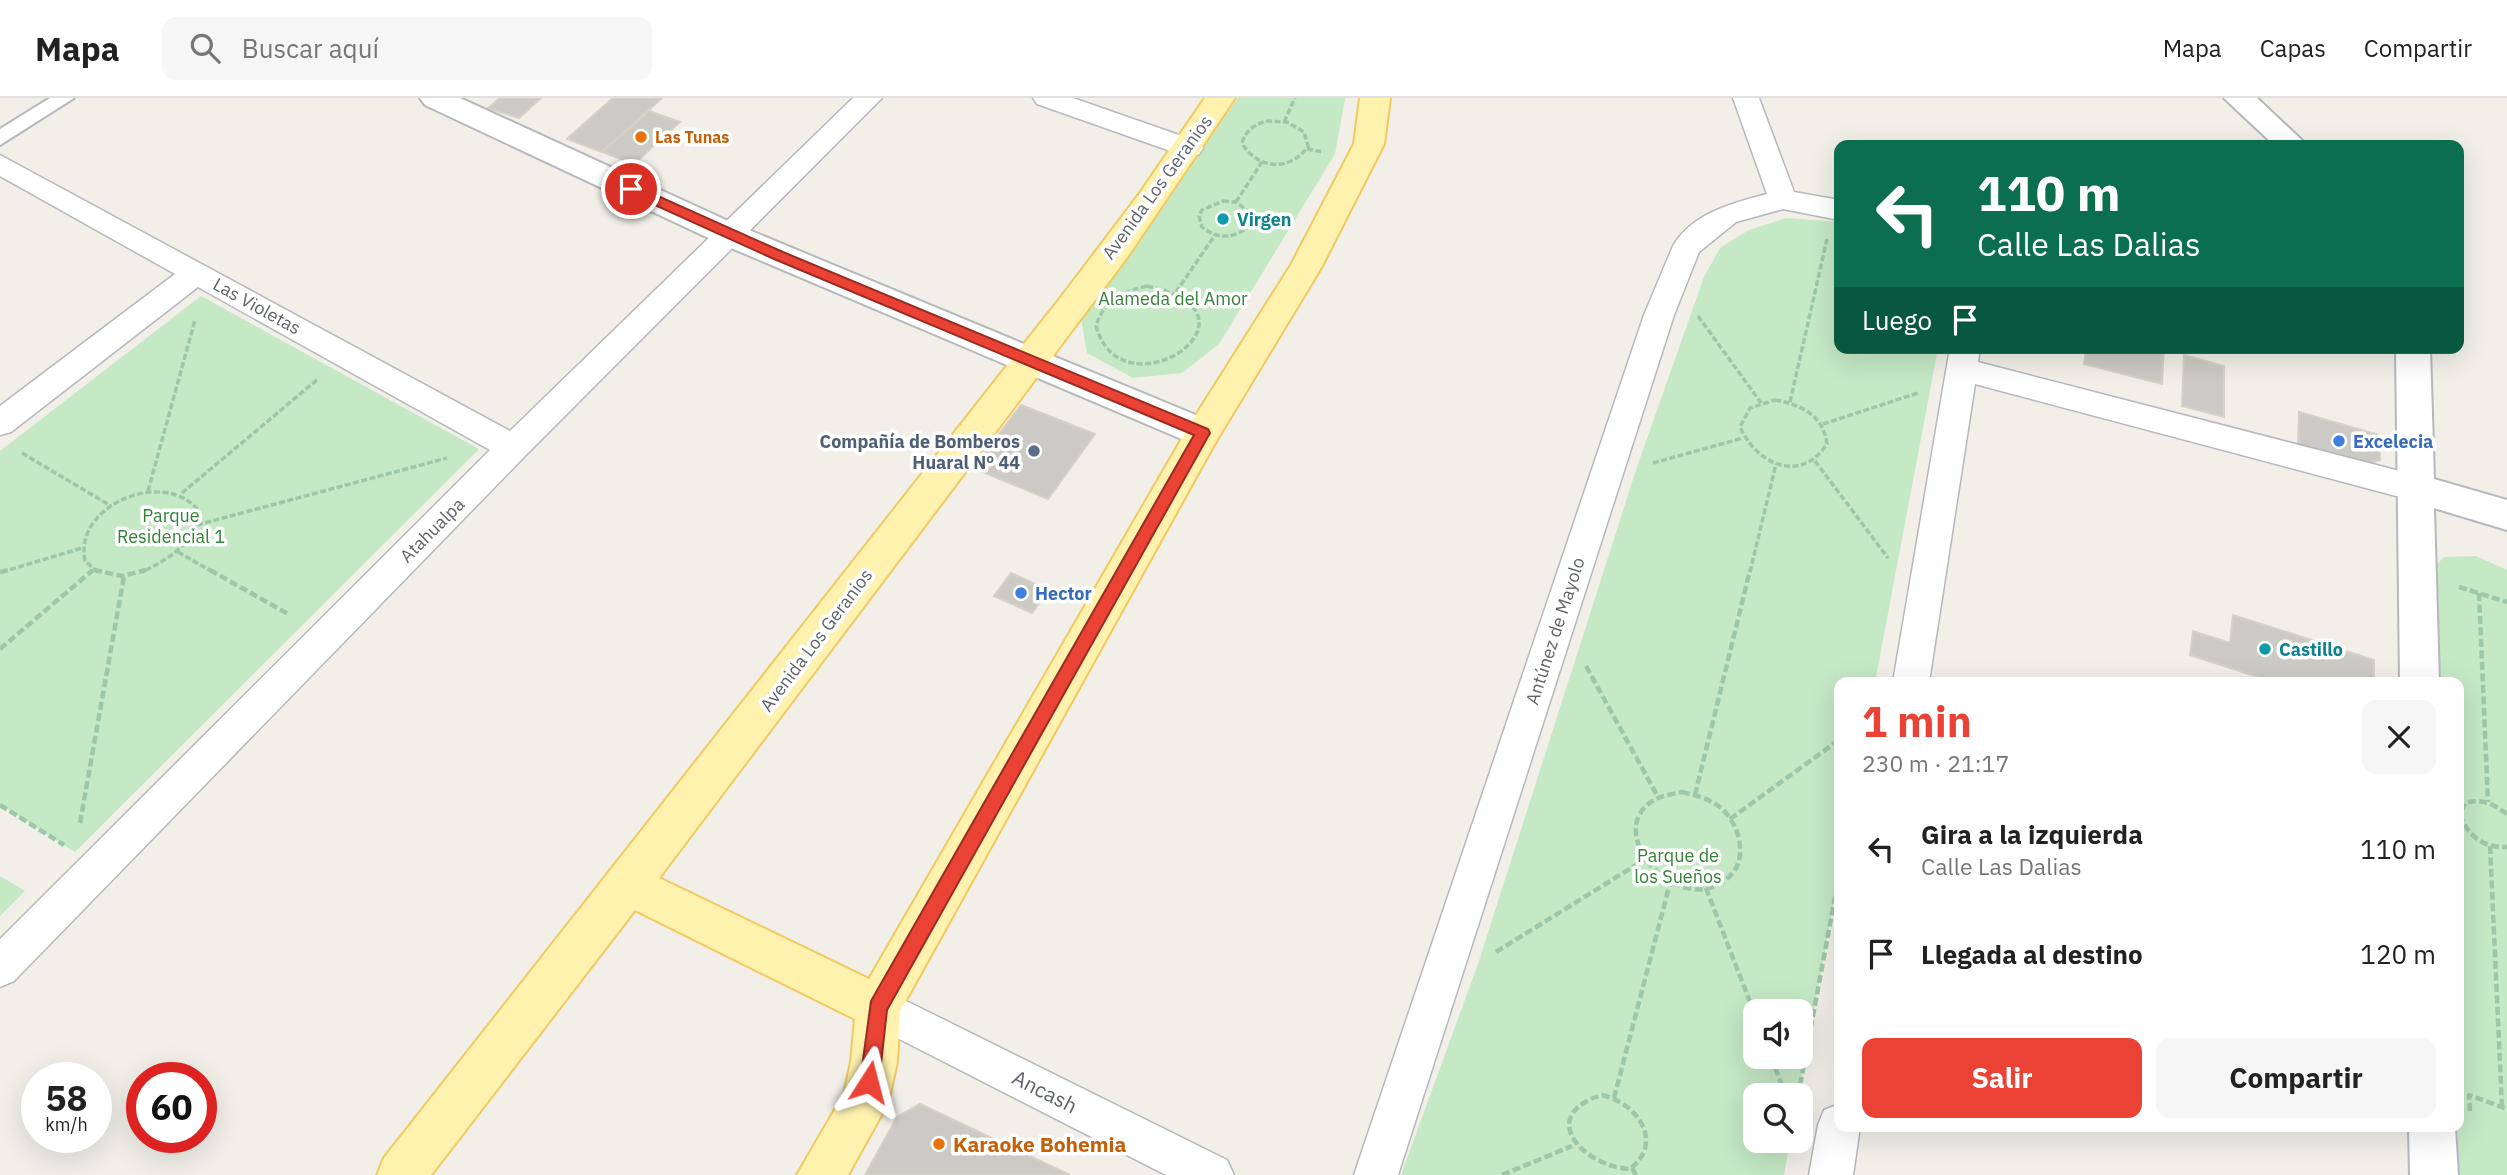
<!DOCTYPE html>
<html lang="es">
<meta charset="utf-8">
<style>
:root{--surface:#fff;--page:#f6f6f6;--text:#222;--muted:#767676;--line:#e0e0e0;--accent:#ea4335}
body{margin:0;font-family:"IBM Plex Sans",sans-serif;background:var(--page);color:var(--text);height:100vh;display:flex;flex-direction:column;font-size:26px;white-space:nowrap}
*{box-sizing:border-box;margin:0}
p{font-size:23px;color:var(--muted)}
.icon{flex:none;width:38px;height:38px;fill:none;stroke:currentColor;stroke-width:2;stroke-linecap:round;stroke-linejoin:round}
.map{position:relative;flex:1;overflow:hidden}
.panel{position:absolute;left:1834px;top:579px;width:630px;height:455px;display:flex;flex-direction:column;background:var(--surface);border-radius:14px;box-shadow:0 7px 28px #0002}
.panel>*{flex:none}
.guide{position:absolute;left:1834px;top:42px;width:630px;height:214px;border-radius:14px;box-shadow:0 7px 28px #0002;background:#0b6e4f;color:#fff;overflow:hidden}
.controls{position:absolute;left:1743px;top:901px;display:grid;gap:14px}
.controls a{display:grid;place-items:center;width:70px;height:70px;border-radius:14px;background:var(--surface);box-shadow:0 7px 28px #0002;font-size:35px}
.speed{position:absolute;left:21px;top:964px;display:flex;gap:14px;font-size:35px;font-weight:700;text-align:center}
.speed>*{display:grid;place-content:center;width:91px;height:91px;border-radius:50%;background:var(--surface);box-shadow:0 7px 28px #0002;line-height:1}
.speed small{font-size:18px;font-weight:400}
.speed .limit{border:10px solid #d22;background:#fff;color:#111}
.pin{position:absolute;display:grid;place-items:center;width:60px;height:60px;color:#fff;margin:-30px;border:4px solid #fff;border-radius:50%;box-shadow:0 2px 7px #0007}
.me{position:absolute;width:77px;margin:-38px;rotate:9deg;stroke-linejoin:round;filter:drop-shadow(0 0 5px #0008)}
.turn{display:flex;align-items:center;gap:24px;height:147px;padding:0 28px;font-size:32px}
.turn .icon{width:91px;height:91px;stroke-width:2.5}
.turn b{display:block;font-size:49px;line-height:60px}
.then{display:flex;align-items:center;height:66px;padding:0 28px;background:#0003;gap:14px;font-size:26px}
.round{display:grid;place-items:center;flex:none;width:74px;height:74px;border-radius:14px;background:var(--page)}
.summary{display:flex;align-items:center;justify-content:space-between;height:119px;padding:0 28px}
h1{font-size:42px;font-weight:700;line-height:52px;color:var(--accent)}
.cta{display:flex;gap:14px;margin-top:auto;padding:14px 28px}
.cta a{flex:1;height:80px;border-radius:14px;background:var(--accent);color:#fff;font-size:28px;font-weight:700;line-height:80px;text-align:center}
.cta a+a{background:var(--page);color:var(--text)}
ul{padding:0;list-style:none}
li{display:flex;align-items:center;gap:21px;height:105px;padding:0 28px}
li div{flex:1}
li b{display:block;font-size:26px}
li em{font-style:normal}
header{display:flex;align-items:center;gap:42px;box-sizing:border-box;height:98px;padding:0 35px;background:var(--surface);border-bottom:2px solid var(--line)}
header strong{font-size:33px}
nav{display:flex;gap:38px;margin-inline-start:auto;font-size:24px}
.search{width:490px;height:63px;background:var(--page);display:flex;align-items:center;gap:18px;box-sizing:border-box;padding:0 24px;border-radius:14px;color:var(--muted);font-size:26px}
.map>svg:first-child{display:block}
.green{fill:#c5e8c5;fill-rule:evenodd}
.building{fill:#cccac5;stroke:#d6d1c6;stroke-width:2}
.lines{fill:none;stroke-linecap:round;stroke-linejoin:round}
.pedestrian-casing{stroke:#b5b8bc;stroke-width:4}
.minor-casing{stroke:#b5b8bc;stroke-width:3}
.tertiary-casing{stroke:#b5b8bc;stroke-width:4}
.primary-casing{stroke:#f2c960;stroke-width:4}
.path-far1{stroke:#9cc7a9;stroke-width:3.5;stroke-dasharray:6 2.5;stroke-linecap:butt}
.path{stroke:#9cc7a9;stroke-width:4.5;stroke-dasharray:8 3.5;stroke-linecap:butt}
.pedestrian{fill:#fff;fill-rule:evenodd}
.minor{fill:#fff;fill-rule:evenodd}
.tertiary{fill:#fff;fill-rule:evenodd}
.primary{fill:#fff2af;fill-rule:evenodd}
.route{fill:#ea4335;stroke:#982c22;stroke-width:2}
.food-dot{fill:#e8710a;stroke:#fff;stroke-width:2.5}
.culture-dot{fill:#0f9aa8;stroke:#fff;stroke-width:2.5}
.shop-dot{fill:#3f7fe0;stroke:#fff;stroke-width:2.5}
.service-dot{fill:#5c6f8a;stroke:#fff;stroke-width:2.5}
.labels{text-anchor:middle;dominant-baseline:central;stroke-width:7;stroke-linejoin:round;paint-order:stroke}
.far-food-label{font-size:16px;font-weight:bold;fill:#c56008;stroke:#fff;text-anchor:start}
.street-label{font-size:18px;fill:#5f6368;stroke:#fff}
.culture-label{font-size:18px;font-weight:bold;fill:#0d838f;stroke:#fff;text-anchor:start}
.park-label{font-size:18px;fill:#348238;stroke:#fff}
.service-label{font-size:18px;font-weight:bold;fill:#4e5e75;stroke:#fff;text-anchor:end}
.shop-label{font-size:18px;font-weight:bold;fill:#366cbe;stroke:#fff;text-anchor:start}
.near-street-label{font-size:21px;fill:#5f6368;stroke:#fff}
.near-food-label{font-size:21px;font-weight:bold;fill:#c56008;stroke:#fff;text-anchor:start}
</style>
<header>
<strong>Mapa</strong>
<div class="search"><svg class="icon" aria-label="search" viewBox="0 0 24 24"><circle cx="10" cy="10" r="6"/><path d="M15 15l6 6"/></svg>Buscar aquí</div>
<nav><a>Mapa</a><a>Capas</a><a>Compartir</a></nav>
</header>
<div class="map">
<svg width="2507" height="1077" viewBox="0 0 2507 1077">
<rect width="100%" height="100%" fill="#f1efe8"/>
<g class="green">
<path d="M1238,0H1345L1335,56L1219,246L1182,275L1133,280L1087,255L1081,220Z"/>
<path d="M1786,120L1839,124V250H1938L1875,584H1839V778L1798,997L1755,998V1043H1790L1784,1077H1401L1478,866L1637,369L1704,179L1720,150L1749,132ZM1755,914H1801V959H1755Z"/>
<path d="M201,198L479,351L75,754L0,707V353Z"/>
<path d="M2476,458L2507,472V1077H2458L2459,584H2434L2429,475L2444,459Z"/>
<path d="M0,778L25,793L0,818Z"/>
</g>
<g class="building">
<path d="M500,0H541L519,20L488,10Z"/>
<path d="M613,0H662L602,54L567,41Z"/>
<path d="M649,13L680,24L634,66L602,54Z"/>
<path d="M2086,250H2164L2162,286L2084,266Z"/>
<path d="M2184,257L2224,268V319L2182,308Z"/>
<path d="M1021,307L1095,336L1048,401L973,370Z"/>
<path d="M2299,314L2379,337L2380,362L2363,367L2298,349Z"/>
<path d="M1011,475L1049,492L1032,515L994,498Z"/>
<path d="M2233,517L2374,562V584H2273L2190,557L2193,533L2230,545Z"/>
<path d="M920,1006L1070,1077H865L897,1019Z"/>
</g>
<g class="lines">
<g class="pedestrian-casing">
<path id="pedestrian" d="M50,0H74L0,47V31Z"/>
</g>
<g class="minor-casing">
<g id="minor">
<path d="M853,0H882L524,359L14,883L0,889V841L490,352L198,189L11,334L0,337V308L175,176L0,78V57L510,333Z"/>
<path d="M1033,0H1073L1199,44L1203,50L1199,56L1189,59L1179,56L1037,6Z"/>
<path d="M1733,0H1759L1794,94L1839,102V122L1783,111L1736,124L1699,154L1674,217L1398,1077H1354L1644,217L1673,148C1692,115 1733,105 1767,96Z"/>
<path d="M1950,250H1980L1978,264L2415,377L2427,381L2431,390L2427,399L2415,403L1975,286L1929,584H1893Z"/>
<path d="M878,889L1227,1062L1234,1077H1166L864,923L858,909L864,895Z"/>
<path d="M1839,1006V1029H1860L1853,1077H1809L1818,1027L1824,1012Z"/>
</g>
</g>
<g class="tertiary-casing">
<g id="tertiary">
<path d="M420,0H460L739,128L1215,325L1220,335L1215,345L1203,348L1191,345L717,144L425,7Z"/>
<path d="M2224,0H2257L2307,47H2274Z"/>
<path d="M2396,250H2430L2434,381L2507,402V432L2434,410L2439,584H2400Z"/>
<path d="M2409,1029H2455L2458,1077H2410Z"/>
</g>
</g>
<g class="primary-casing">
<path id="primary" d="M1205,0H1235L1126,161L659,780L869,881L1191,325L1291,167L1354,46L1360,0H1390L1384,46L1321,170L1215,345L900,913L897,964L888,1005L848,1077H797L844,996L851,964L855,921L635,812L431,1077H377L384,1060L1065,194L1140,95Z"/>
</g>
<g class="path-far1">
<path d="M1266,23L1287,24L1304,34L1308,48C1291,74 1257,72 1242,45C1246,32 1254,27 1266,23Z"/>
<path d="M1284,24L1295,0"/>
<path d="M1307,51L1324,54"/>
<path d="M1223,103L1236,104L1250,115L1251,126C1236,141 1218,142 1202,129L1199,118L1202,112Z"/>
<path d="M1236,104L1262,64"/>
<path d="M1147,188C1279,215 1122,322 1096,228C1104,202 1122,194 1147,188Z"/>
<path d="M1176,194L1215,137"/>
<path d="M1698,218L1761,305"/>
<path d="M1775,302C1802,307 1823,317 1827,346C1801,386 1757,367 1740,329L1750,310Z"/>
<path d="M1790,304L1827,141"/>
<path d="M1823,326L1918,295"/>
<path d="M22,355L111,408"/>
<path d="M1815,363L1888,460"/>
<path d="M1653,365L1743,340"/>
<path d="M148,393L195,222"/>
<path d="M182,395L318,281"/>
<path d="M197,427L447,360"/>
<path d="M178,454L213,474"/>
<path d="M2,474L82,450"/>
<path d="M98,474L85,463C73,407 164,370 198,412C197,444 169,461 142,474"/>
<path d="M1750,474L1776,366"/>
</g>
<g class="path">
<path d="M94,472L122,478L146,472"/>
<path d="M210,472L290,517"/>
<path d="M0,474L8,472"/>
<path d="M2459,489L2507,504"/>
<path d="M2479,495L2488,704"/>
<path d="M0,551L93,472"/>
<path d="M1586,568L1658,699"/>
<path d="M1682,694C1694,697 1707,700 1717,707C1738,721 1750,759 1730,778C1681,826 1597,732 1656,701C1663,697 1674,696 1682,694Z"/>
<path d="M1695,697L1750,472"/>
<path d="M0,707L64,747"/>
<path d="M2507,716C2494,706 2482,700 2465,705L2460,716C2467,738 2484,750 2507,749"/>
<path d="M1730,721L1839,642"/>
<path d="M80,725L124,478"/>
<path d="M2490,748L2502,1009"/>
<path d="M1706,790L1755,917"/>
<path d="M1496,854L1644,762"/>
<path d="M1771,959L1786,998"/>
<path d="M1602,997C1637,1005 1665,1044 1630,1071C1582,1068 1536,1017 1602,997Z"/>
<path d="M1798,998L1839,778"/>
<path d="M1614,1000L1670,785"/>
<path d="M2470,1013L2469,997L2507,1011"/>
<path d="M1632,1070L1636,1077"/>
<path d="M1502,1077L1572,1048"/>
</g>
<use href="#pedestrian" class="pedestrian"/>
<use href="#minor" class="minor"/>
<use href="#tertiary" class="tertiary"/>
<use href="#primary" class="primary"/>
</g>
<path class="route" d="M631,86L783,154L1208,331L1210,335L887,912L879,984L876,991L869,994L862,991L860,984L871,903L1194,337L774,161L626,94L624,91Z"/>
<g class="food-dot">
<circle cx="641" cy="39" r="7"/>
<circle cx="939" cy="1046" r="7"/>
</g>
<g class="culture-dot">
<circle cx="1223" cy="121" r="7"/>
<circle cx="2265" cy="551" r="7"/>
</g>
<g class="shop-dot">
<circle cx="2339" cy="343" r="7"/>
<circle cx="1021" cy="495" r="7"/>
</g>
<circle class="service-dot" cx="1034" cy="353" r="7"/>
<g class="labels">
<g class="far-food-label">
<text x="655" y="39">Las Tunas</text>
</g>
<g class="street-label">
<text transform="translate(1157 89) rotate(-54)">Avenida Los Geranios</text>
<text transform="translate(257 208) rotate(29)">Las Violetas</text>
<text transform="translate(432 432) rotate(-45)">Atahualpa</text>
<text transform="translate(1555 533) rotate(-72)">Antúnez de Mayolo</text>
<text transform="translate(816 542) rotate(-53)">Avenida Los Geranios</text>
</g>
<g class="culture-label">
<text x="1237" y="121">Virgen</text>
<text x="2279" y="551">Castillo</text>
</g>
<g class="park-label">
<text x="1173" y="200">Alameda del Amor</text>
<text x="171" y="417">Parque<tspan x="171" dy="21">Residencial 1</tspan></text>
<text x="1678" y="757">Parque de<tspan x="1678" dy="21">los Sueños</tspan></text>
</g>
<g class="service-label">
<text x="1020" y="343">Compañía de Bomberos<tspan x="1020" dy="21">Huaral Nº 44</tspan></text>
</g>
<g class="shop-label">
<text x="2353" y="343">Excelecia</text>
<text x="1035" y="495">Hector</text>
</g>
<g class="near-street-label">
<text transform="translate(1045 993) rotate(27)">Ancash</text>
</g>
<g class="near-food-label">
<text x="953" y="1046">Karaoke Bohemia</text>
</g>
</g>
</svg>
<div class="controls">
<a><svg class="icon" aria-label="sound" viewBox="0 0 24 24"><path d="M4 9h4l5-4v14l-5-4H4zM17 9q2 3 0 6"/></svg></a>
<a><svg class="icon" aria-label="search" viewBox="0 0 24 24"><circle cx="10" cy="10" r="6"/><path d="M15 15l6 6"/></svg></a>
</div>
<div class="speed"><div>58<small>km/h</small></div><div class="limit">60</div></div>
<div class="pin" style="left:631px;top:91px;background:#d93025"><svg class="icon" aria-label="arrive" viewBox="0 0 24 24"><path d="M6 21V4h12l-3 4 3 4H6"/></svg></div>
<svg class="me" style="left:869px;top:984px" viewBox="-20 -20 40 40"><path d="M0-17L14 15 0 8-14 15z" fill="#ea4335" stroke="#fff" stroke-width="4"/></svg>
<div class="guide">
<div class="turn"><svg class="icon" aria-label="left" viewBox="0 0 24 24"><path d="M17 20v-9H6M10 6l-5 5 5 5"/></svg><div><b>110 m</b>Calle Las Dalias</div></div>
<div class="then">Luego<svg class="icon" aria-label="arrive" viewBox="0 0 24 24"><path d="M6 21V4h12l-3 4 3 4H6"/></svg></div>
</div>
<section class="panel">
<div class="summary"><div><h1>1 min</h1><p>230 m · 21:17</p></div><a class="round"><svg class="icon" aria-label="close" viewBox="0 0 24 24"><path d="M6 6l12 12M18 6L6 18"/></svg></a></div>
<ul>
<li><svg class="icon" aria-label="left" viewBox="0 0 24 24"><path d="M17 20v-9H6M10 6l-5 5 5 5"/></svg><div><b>Gira a la izquierda</b><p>Calle Las Dalias</p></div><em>110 m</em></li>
<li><svg class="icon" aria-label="arrive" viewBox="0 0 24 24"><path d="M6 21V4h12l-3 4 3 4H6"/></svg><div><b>Llegada al destino</b></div><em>120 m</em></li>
</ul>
<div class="cta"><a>Salir</a><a>Compartir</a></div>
</section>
</div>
